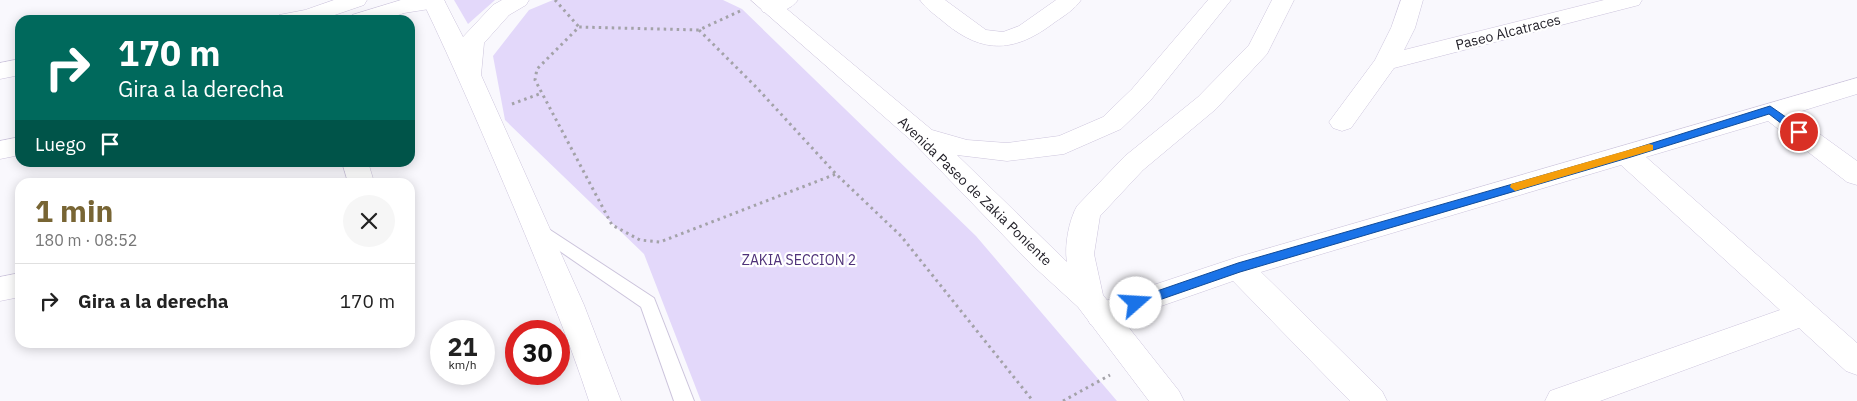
<!DOCTYPE html>
<html lang="es">
<meta charset="utf-8">
<style>
:root{--surface:#fff;--page:#f6f6f6;--text:#222;--muted:#767676;--line:#e0e0e0;--accent:#786534}
body{margin:0;font-family:"IBM Plex Sans",sans-serif;background:var(--page);color:var(--text);height:100vh;display:flex;flex-direction:column;font-size:19px;white-space:nowrap}
*{box-sizing:border-box;margin:0}
p{font-size:16px;color:var(--muted)}
.icon{flex:none;width:28px;height:28px;fill:none;stroke:currentColor;stroke-width:2;stroke-linecap:round;stroke-linejoin:round}
.map{position:relative;flex:1;overflow:hidden}
.drawer{position:absolute;left:15px;top:178px;width:400px;height:170px;display:flex;flex-direction:column;background:var(--surface);border-radius:15px;box-shadow:0 2px 12px #0003}
.drawer>*{flex:none}
.banner{position:absolute;left:15px;top:15px;width:400px;height:152px;border-radius:15px;box-shadow:0 2px 12px #0003;background:#00695c;color:#fff;overflow:hidden}
.speed{position:absolute;left:430px;top:320px;display:flex;gap:10px;font-size:25px;font-weight:700;text-align:center}
.speed>*{display:grid;place-content:center;width:65px;height:65px;border-radius:50%;background:var(--surface);box-shadow:0 2px 12px #0003;line-height:1}
.speed small{font-size:12px;font-weight:400}
.speed .limit{border:8px solid #d22;background:#fff;color:#111}
.pin{position:absolute;display:grid;place-items:center;width:42px;height:42px;color:#fff;margin:-21px;border:2px solid #fff;border-radius:50%;box-shadow:0 1px 5px #0007}
.me{position:absolute;width:55px;margin:-28px;rotate:71deg;stroke-linejoin:round;filter:drop-shadow(0 0 4px #0008)}
.turn{display:flex;align-items:center;gap:18px;height:105px;padding:0 20px;font-size:22px}
.turn .icon{width:65px;height:65px;stroke-width:2.5}
.turn b{display:block;font-size:35px;line-height:42px}
.then{display:flex;align-items:center;height:48px;padding:0 20px;background:#0003;gap:10px;font-size:19px}
.round{display:grid;place-items:center;flex:none;width:52px;height:52px;border-radius:26px;background:var(--page)}
.overview{display:flex;align-items:center;justify-content:space-between;height:85px;padding:0 20px}
h1{font-size:30px;font-weight:700;line-height:38px;color:var(--accent)}
ul{padding:0;list-style:none}
li{display:flex;align-items:center;gap:15px;height:75px;padding:0 20px;border-top:1px solid var(--line)}
li div{flex:1}
li b{display:block;font-size:19px}
li em{font-style:normal}
.map>svg:first-child{display:block}
.green{fill:#e3d8fa}
.lines{fill:none;stroke-linecap:round;stroke-linejoin:round}
.lane-casing{stroke:#ccc4dc;stroke-width:2}
.street-casing{stroke:#ccc4dc;stroke-width:1}
.secondary-casing{stroke:#ccc4dc;stroke-width:1}
.path{stroke:#a3a2a8;stroke-width:3;stroke-dasharray:2.5 4;stroke-linecap:butt}
.lane{fill:#fff;fill-rule:evenodd}
.street{fill:#fff;fill-rule:evenodd}
.secondary{fill:#fff;fill-rule:evenodd}
.route{fill:#1a73e8;stroke:#114b97}
.slow{fill:#f59e0b}
.labels{text-anchor:middle;dominant-baseline:central;stroke-width:4.5;stroke-linejoin:round;paint-order:stroke}
.street-label{font-size:14px;fill:#24222a;stroke:#fff}
.park-label{font-size:14px;fill:#4e3178;stroke:#fff}
</style>
<div class="map">
<svg width="1857" height="401" viewBox="0 0 1857 401">
<rect width="100%" height="100%" fill="#f9f8fd"/>
<g class="green">
<path d="M454,0H495L468,24Z"/>
<path d="M553,0H723L742,9L976,236L1117,401H701L644,254L505,120L493,56L529,10Z"/>
</g>
<g class="lines">
<g class="lane-casing">
<path id="lane" d="M538,222L654,298L694,401H674L641,307L532,232L530,228L532,224Z"/>
</g>
<g class="street-casing">
<g id="street">
<path d="M334,0H367L364,5L320,20H275L279,15L305,10Z"/>
<path d="M401,0H444L445,2L442,7L404,13L384,20H348L352,15Z"/>
<path d="M768,0H798C791,10 775,15 763,12L760,7Z"/>
<path d="M920,0H945L986,30L1003,32L1019,26L1056,0H1081C1075,9 1064,16 1055,22C1016,52 984,55 945,23C937,16 926,9 920,0Z"/>
<path d="M1401,0H1423L1415,28L1404,50L1604,0H1642L1639,5L1394,68L1351,128L1342,131L1333,128L1329,122L1375,60L1391,28Z"/>
<path d="M20,59V75L0,79V63Z"/>
<path d="M1857,78V94L1792,114L1857,161V185L1847,182L1768,121L1646,157L1857,343V375L1846,371L1799,328L1600,401H1545L1550,391L1780,310L1621,165L1261,272L1382,391L1387,401H1350L1233,281L1101,327L1090,324L1086,315L1090,306L1238,257Z"/>
<path d="M20,137V155L0,159V141Z"/>
<path d="M342,162H368L374,182H348Z"/>
<path d="M20,273V297L0,301V277Z"/>
</g>
</g>
<g class="secondary-casing">
<g id="secondary">
<path d="M422,0H444L463,37L493,5L502,0H529L526,5L509,15L484,43L481,75L584,305L621,401H589C568,336 541,273 515,210C485,139 455,69 422,0Z"/>
<path d="M751,0H776L932,130L967,140L1007,143L1059,136L1103,117L1132,89L1208,0H1231L1150,101L1121,129L1064,154L1007,161L957,155L1067,262C1064,246 1069,220 1077,206L1125,156L1198,97L1249,45L1272,0H1294L1267,54L1216,109L1143,170L1100,216L1094,254L1103,295L1179,391L1184,401H1149L1078,307L1031,264L913,142Z"/>
</g>
</g>
<g class="path">
<path d="M555,0L579,27"/>
<path d="M740,11L699,30L579,27L537,69L535,80L612,225L640,240L660,242L836,174"/>
<path d="M699,30L757,88L836,174L901,236L1033,401"/>
<path d="M512,104L542,93"/>
<path d="M1063,401L1110,375"/>
</g>
<use href="#lane" class="lane"/>
<use href="#street" class="street"/>
<use href="#secondary" class="secondary"/>
</g>
<path class="route" d="M1770,106L1803,129V134H1795L1769,114L1631,157L1240,272L1136,308L1129,303L1131,300L1238,263L1624,152Z"/>
<path class="slow" d="M1649,144L1653,145V150L1515,191L1510,187L1511,184Z"/>
<g class="labels">
<g class="street-label">
<text transform="translate(1508 32) rotate(-14)">Paseo Alcatraces</text>
<text transform="translate(975 191) rotate(44)">Avenida Paseo de Zakia Poniente</text>
</g>
<g class="park-label">
<text x="799" y="260">ZAKIA SECCION 2</text>
</g>
</g>
</svg>
<div class="speed"><div>21<small>km/h</small></div><div class="limit">30</div></div>
<div class="pin" style="left:1799px;top:132px;background:#d93025"><svg class="icon" aria-label="arrive" viewBox="0 0 24 24"><path d="M6 21V4h12l-3 4 3 4H6"/></svg></div>
<svg class="me" style="left:1136px;top:303px" viewBox="-20 -20 40 40"><circle r="19" fill="#fff"/><path d="M0-13L10 11 0 6-10 11z" fill="#1a73e8"/></svg>
<div class="banner">
<div class="turn"><svg class="icon" aria-label="right" viewBox="0 0 24 24"><path d="M7 20v-9h11M14 6l5 5-5 5"/></svg><div><b>170 m</b>Gira a la derecha</div></div>
<div class="then">Luego<svg class="icon" aria-label="arrive" viewBox="0 0 24 24"><path d="M6 21V4h12l-3 4 3 4H6"/></svg></div>
</div>
<section class="drawer">
<div class="overview"><div><h1>1 min</h1><p>180 m · 08:52</p></div><a class="round"><svg class="icon" aria-label="close" viewBox="0 0 24 24"><path d="M6 6l12 12M18 6L6 18"/></svg></a></div>
<ul>
<li><svg class="icon" aria-label="right" viewBox="0 0 24 24"><path d="M7 20v-9h11M14 6l5 5-5 5"/></svg><div><b>Gira a la derecha</b></div><em>170 m</em></li>
</ul>
</section>
</div>
